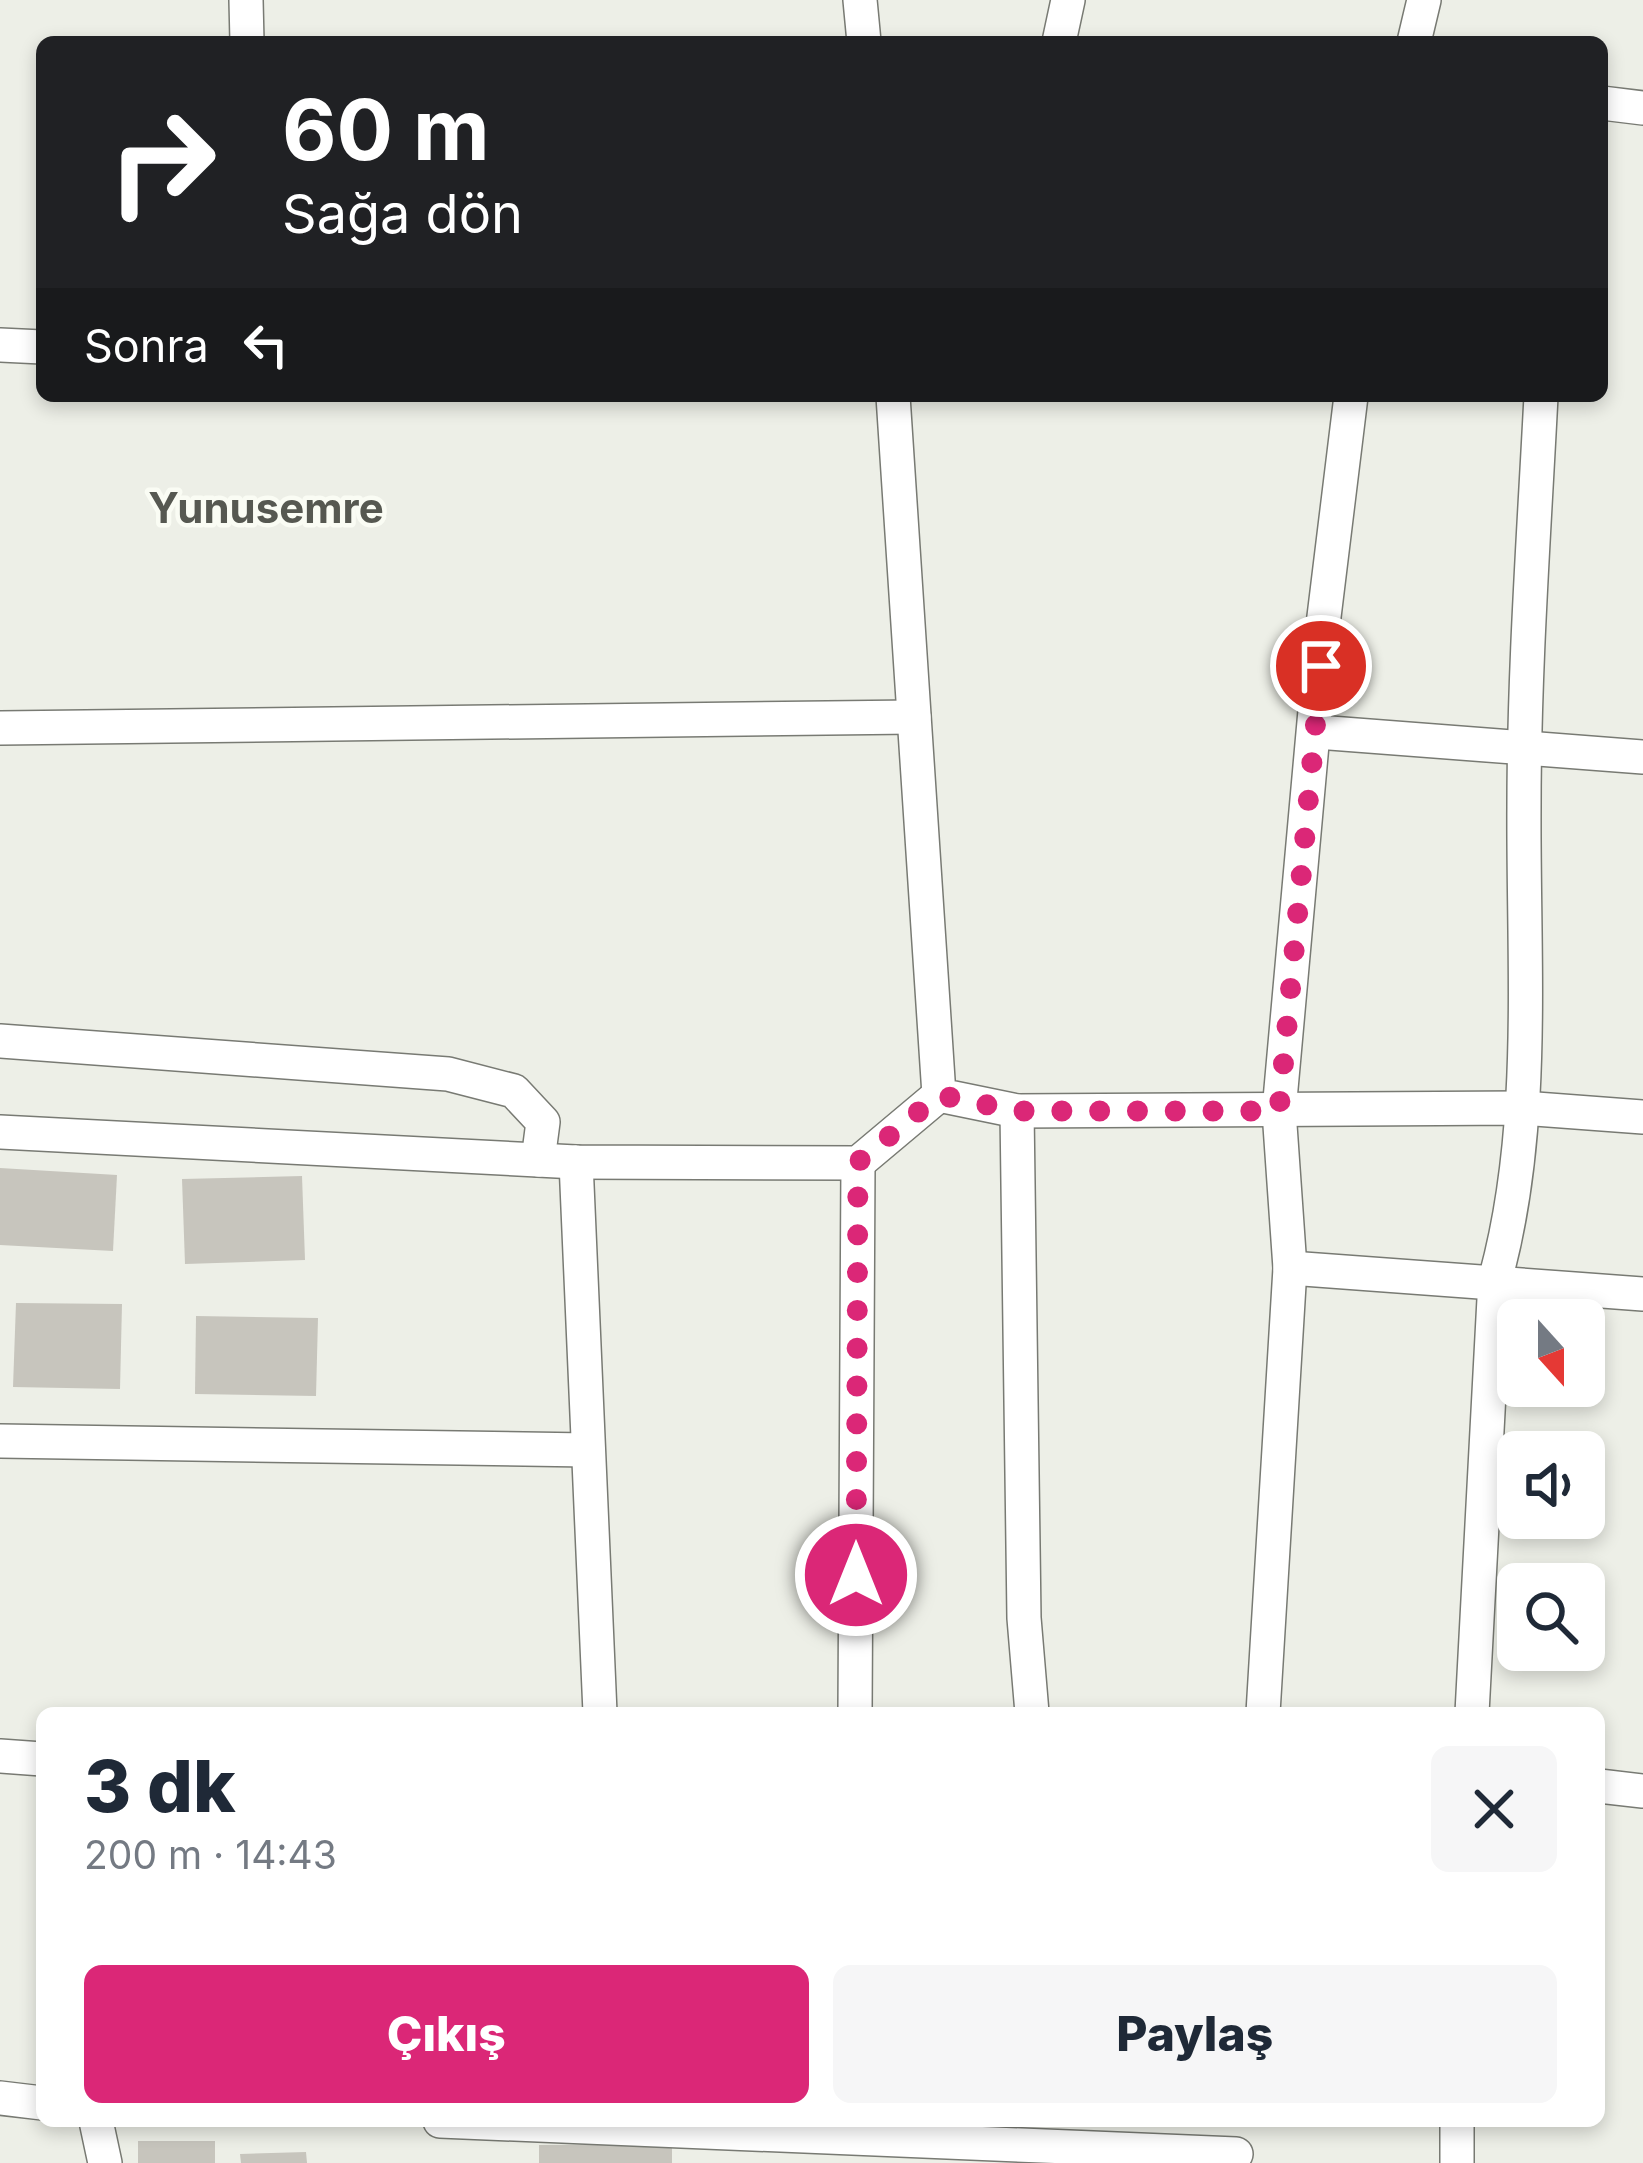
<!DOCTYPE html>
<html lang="tr">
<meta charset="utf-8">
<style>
:root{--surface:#fff;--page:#f6f6f7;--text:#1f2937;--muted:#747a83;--accent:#db2777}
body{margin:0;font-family:Inter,sans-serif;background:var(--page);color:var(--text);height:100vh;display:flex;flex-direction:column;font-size:45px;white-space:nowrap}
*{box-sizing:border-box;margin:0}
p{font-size:39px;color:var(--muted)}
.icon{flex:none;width:66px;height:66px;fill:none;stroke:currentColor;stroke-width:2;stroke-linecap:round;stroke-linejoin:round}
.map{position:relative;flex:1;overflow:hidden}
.sheet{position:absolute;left:36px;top:1707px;width:1569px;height:420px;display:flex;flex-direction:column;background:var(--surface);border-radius:18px;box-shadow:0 6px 18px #0003}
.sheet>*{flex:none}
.banner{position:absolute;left:36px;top:36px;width:1572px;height:366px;border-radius:18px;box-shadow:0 6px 18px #0003;background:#202124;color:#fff;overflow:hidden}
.needle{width:78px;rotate:159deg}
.tools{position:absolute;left:1497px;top:1299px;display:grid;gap:24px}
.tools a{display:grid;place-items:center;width:108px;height:108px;border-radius:18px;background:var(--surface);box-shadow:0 6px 18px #0003;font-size:60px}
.pin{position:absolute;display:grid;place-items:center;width:102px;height:102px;color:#fff;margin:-51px;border:6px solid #fff;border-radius:50%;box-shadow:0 3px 12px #0007}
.me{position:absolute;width:132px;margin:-66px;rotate:0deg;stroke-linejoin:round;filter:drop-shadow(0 0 9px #0008)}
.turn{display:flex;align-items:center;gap:42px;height:252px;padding:0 48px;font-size:54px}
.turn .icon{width:156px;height:156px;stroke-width:2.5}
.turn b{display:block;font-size:84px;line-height:102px}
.then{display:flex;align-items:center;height:114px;padding:0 48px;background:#0003;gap:24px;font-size:45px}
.round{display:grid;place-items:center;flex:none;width:126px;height:126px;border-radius:18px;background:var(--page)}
.overview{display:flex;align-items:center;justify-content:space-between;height:204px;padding:0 48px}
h1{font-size:72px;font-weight:800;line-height:90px}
.action{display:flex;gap:24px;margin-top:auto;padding:24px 48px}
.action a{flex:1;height:138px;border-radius:18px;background:var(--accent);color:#fff;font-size:48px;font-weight:800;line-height:138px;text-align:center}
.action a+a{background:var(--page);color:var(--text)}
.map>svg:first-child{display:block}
.building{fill:#c7c5bd}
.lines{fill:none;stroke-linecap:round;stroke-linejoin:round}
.minor-casing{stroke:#787a73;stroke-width:36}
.minor{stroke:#fff;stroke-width:33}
.route{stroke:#db2777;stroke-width:21;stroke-dasharray:0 37.8}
.labels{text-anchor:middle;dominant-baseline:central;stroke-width:9;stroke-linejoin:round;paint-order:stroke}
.district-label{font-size:42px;font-weight:bold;fill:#565851;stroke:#fafcf4}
</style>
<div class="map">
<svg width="1643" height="2163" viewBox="0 0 1643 2163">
<rect width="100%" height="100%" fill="#edefe7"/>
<g class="building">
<path d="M0,1168L117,1175L113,1251L0,1245Z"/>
<path d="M302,1176L305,1260L185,1264L182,1179Z"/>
<path d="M16,1303L122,1304L120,1389L13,1387Z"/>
<path d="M196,1316L318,1318L316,1396L195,1394Z"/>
<rect x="138" y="2141" width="77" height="22"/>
<path d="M672,2144V2163H539V2145Z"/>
<path d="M306,2152L307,2163H241L240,2154Z"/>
</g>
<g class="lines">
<g class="minor-casing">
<g id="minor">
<path d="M246,0L247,42"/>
<path d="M860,0L864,42"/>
<path d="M1059,42L1068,0"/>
<path d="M1414,42L1424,0"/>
<path d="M1602,103L1643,108"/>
<path d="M0,345L42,347"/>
<path d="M893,396L939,1095L1017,1111L1522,1108L1643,1117"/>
<path d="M0,728L914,717"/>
<path d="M1317,732L1643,757"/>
<path d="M0,1041L448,1074L514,1091L543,1122L538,1160"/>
<path d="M1017,1111L1024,1618L1032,1713"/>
<path d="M0,1132L576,1162L858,1163L939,1095"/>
<path d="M576,1162L600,1713"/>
<path d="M1290,1268L1643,1294"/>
<path d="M0,1441L588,1450"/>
<path d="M855,1713L858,1163"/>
<path d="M1263,1713L1290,1268L1279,1111L1322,633L1351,396"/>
<path d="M1472,1713L1495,1280C1537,1129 1523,963 1524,807C1524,670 1534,533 1541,396"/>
<path d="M0,1756L42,1759"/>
<path d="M1599,1786L1643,1791"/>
<path d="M0,2098L42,2103"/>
<path d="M96,2121L105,2163"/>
<path d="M440,2121L1236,2154"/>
<path d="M1457,2163V2121"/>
</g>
</g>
<use href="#minor" class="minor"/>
</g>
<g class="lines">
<path class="route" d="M856,1575L858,1162L939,1095L1017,1111H1279L1321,666"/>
</g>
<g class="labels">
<g class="district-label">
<text x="266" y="507">Yunusemre</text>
</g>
</g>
</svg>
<div class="tools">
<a><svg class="needle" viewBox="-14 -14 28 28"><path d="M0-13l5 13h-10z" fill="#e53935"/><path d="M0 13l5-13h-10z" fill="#747a83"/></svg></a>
<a><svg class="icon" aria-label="sound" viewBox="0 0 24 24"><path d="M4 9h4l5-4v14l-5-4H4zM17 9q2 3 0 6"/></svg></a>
<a><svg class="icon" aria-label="search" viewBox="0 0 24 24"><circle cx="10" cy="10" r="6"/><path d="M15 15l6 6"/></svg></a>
</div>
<div class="pin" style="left:1321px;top:666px;background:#d93025"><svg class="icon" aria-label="arrive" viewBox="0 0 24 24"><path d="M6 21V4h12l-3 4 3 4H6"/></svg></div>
<svg class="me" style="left:856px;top:1575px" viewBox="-20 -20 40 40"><circle r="17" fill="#db2777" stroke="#fff" stroke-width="3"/><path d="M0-11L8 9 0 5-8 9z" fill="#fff"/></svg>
<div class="banner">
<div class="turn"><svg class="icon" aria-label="right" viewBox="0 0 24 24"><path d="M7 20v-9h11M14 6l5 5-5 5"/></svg><div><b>60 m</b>Sağa dön</div></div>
<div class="then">Sonra<svg class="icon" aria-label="left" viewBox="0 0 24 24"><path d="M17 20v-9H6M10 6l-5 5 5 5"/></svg></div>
</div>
<section class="sheet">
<div class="overview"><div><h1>3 dk</h1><p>200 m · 14:43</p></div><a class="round"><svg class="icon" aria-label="close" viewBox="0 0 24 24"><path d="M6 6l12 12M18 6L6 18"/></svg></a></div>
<div class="action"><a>Çıkış</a><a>Paylaş</a></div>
</section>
</div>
